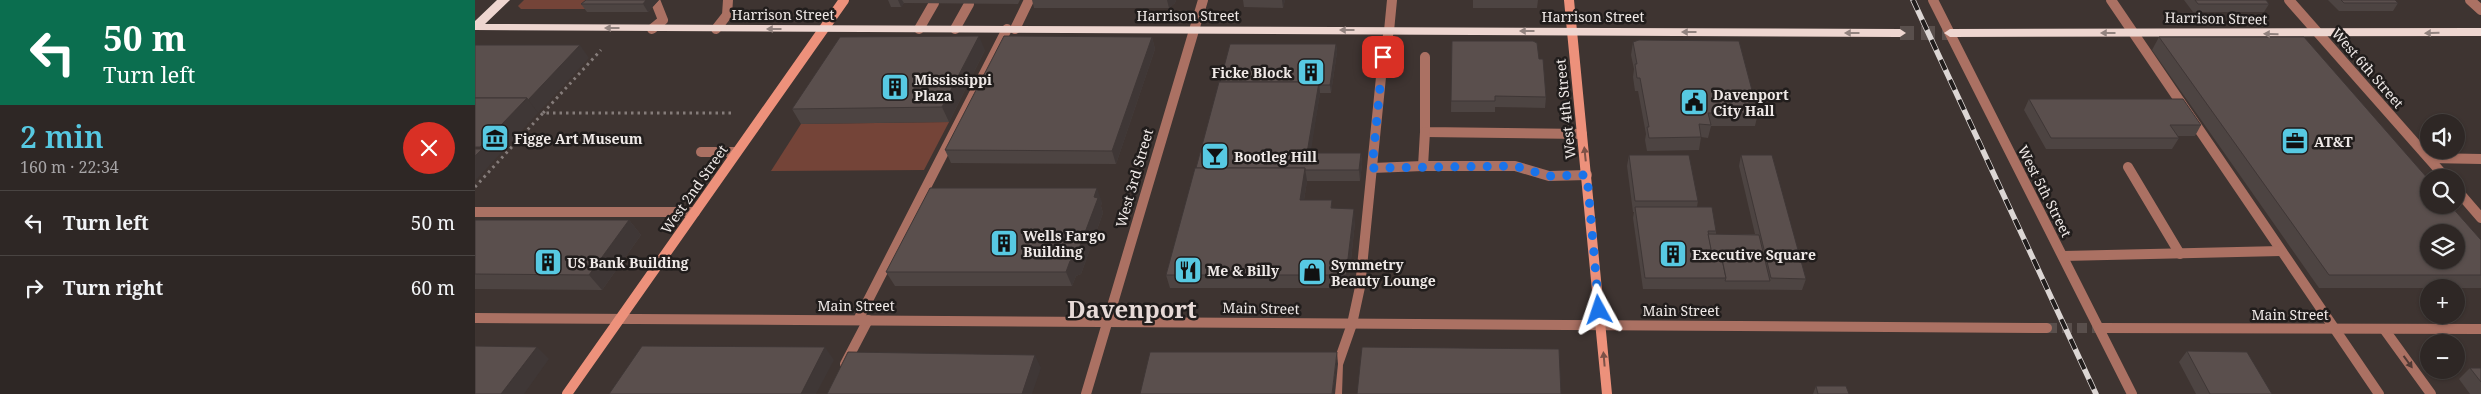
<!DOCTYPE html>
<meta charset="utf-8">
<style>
:root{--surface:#2e2725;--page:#362f2d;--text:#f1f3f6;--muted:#a7a5a7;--line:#494442;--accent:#57c9e2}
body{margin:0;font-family:"Noto Serif",serif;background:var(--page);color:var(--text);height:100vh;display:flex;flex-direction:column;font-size:19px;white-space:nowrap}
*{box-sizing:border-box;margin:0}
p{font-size:16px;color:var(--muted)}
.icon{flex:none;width:28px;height:28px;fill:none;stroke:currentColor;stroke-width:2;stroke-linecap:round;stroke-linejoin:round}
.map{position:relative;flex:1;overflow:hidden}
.sheet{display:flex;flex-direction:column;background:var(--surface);width:475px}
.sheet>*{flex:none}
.top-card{background:#0b6e4f;color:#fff;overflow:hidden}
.fabs{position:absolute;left:1945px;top:114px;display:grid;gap:10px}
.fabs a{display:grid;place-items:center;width:45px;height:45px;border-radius:50%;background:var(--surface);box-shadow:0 1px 4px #0004,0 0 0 1px var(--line);font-size:25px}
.pin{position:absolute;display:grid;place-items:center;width:42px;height:42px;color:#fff;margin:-21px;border-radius:10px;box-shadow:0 2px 8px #0006}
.me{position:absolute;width:55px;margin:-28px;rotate:355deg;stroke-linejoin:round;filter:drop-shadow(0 0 4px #0008)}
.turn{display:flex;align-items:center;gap:18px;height:105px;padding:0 20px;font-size:22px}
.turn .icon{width:65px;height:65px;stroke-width:2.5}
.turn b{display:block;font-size:35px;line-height:42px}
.round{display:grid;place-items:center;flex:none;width:52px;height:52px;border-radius:26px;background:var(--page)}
.head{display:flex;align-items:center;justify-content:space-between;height:85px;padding:0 20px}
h1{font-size:30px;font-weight:600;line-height:38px;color:var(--accent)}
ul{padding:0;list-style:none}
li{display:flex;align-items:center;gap:15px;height:65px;padding:0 20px;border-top:1px solid var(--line)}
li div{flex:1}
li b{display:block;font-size:19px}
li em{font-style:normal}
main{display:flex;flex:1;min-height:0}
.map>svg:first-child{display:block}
.green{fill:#744438}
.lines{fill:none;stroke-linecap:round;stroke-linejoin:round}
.tertiary-tunnel{stroke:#594f4c;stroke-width:10;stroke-dasharray:10 5;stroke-linecap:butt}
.trunk-tunnel{stroke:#594f4c;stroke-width:14;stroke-dasharray:14 7;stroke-linecap:butt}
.path{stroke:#857c7a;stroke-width:3;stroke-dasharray:2.5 4;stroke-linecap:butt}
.service{stroke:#ab7163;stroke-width:10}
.minor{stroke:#ab7163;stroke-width:10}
.tertiary{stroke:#ab7163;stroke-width:10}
.secondary{stroke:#ed917b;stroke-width:10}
.trunk{fill:#eed6d0;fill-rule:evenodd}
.rail-casing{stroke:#dcd6d4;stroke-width:5.5}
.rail{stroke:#211d1c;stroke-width:4;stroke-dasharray:11;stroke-linecap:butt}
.wall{fill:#4d4442}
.shaded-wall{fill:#3f3736}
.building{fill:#5a4f4d;stroke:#3f3736;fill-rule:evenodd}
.oneway{fill:#92837f}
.oneway2{fill:#7d5147}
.oneway3{fill:#513a35}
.route{stroke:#1a73e8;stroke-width:9;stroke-dasharray:0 16.2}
.labels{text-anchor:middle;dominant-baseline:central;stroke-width:5;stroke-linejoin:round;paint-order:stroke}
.street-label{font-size:14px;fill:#efe9e7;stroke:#211d1c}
.poi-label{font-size:14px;font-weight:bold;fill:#efe9e7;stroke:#211d1c;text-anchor:start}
.town-label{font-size:24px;font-weight:bold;fill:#e7dad7;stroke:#211d1c}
</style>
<main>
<section class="sheet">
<div class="top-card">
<div class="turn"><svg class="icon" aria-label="left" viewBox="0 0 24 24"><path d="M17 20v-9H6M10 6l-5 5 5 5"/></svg><div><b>50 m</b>Turn left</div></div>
</div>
<div class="head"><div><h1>2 min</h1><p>160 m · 22:34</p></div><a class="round" style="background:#d93025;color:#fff"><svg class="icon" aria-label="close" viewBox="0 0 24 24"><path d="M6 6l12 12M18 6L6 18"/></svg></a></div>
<ul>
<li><svg class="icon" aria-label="left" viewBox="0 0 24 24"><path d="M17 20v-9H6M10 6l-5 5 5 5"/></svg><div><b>Turn left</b></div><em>50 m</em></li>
<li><svg class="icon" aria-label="right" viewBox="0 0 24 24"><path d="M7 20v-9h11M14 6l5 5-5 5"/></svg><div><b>Turn right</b></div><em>60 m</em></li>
</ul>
</section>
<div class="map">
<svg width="2006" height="394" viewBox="0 0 2006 394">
<rect width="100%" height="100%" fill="#3e3431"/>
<g class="green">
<path d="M49,0H124L115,9H46L43,6Z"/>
<path d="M474,122L449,170L296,171L326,124Z"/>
</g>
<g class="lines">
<path class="tertiary-tunnel" d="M1572,328H1624"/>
<path class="trunk-tunnel" d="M1425,33H1475"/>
<g class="path">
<path d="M68,113L126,50"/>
<path d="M0,187L68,113H259"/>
</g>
<g class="service">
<path d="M1636,0L1904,394"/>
<path d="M1995,0L2006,10"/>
<path d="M177,29L188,20L180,0"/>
<path d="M241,29L252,15L253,0"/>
<path d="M444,29L459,3"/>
<path d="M480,29L494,4"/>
<path d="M540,29L554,0"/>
<path d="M950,57V132L1107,134"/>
<path d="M950,132L948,166H1040L1074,176L1112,175"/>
<path d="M226,152H261"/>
<path d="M1954,158L2006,159"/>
<path d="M1653,167L1705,254"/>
<path d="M897,168L948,166"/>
<path d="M0,212H220"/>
<path d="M1588,256L1806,251"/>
<path d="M383,320L532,29"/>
<path d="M1909,329L1956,394"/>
<path d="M370,364L393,320"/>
<path d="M862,394L863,364L877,324L885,287L908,57L914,31L917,0"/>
</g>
<g class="minor">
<path d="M1458,0L1657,394"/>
<path d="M1814,0L1971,178"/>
<path d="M1981,189L2006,218"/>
</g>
<g class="tertiary">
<path d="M0,318L1572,328"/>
<path d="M1624,328L2006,329"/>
<path d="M611,394L728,0"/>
</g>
<g class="secondary">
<path d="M1094,0L1132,394"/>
<path d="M92,394L369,0"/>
</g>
<g class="trunk">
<path d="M22,0H35L10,24L1425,29L1431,33L1425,37L0,30V21Z"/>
<path d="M2006,28V36L1475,37L1469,33L1475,29Z"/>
</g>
<g class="rail-casing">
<path id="rail" d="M1438,0L1621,394"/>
</g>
<use href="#rail" class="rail"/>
</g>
<g class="wall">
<path d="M111,0H184L173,12H112L106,4Z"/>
<path d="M413,0H545L543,4L429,3L426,7H416Z"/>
<path d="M557,0H701L700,3L694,8H559Z"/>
<path d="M768,0H810L808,8L769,7Z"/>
<path d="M998,0H1063L1062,8H998Z"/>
<path d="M1709,0H1791L1794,4L1789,12H1718Z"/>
<path d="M1853,0H1920L1923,3L1918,11H1864Z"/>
<path d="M677,37L680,49L641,164L476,163L470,150Z"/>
<path d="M1684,37L2006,240V288H1844L1677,50Z"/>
<path d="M977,41L1071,97L1070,108L1020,107V112H976Z"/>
<path d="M1158,42L1283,113L1280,126H1236L1233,138L1226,137L1224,150L1172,151L1170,140L1171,134L1163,91H1160L1158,77L1159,69L1156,55Z"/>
<path d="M861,44L862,52L856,93H845L835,153H886L887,164L885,181H832L829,200L858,208L880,222L873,288H695L691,275L721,168Z"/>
<path d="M510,50L474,122L326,124L317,109Z"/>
<path d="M1554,99L1726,125L1720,136H1702L1704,138L1697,149H1571L1549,110Z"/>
<path d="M1154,155L1223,201L1222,207L1241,231V234H1280L1264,166L1266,155L1331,279L1327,290L1168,289L1158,218L1159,212H1158L1152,166Z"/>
<path d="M627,202L626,206L628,213L606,274L601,276L597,286H420L411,272Z"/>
<path d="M0,220H154L166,235L127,290L0,289Z"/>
<path d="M1712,351L1797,394H1721L1704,362Z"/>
<path d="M1995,368H2006V394H1995L1984,379Z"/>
<path d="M1341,386L1374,394H1338Z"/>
</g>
<g class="shaded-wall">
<path d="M171,0H184L173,12L168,4Z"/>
<path d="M423,0H427L429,3L426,7Z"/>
<path d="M692,0H701L700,3L694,8Z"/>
<path d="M807,0H810L808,8Z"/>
<path d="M504,36L510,50L474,122L467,107Z"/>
<path d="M677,37L680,49L641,164L637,151Z"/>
<path d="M861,44L862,52L856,93L855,85Z"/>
<path d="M105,45L114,58L63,113L53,100Z"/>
<path d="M844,82L845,93L834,164L832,153Z"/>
<path d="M52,98L63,113L0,181V156L7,149L5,147Z"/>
<path d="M886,153L887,164L885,181L884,170Z"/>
<path d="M830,168L832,181L827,213L825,200Z"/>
<path d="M622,188L627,202L626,206L628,213L606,274L601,276L597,286L591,272Z"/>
<path d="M879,209L880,222L873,288L871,275Z"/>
<path d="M154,220L166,235L127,290L114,275Z"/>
<path d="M62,347L74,359L49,394H26Z"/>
<path d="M350,347L359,360L341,394H326Z"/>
<path d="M862,352L863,364L860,394H857Z"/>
<path d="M560,355L566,368L557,394H547Z"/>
</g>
<g class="building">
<path d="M111,0H171L168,4H106Z"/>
<path d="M1720,0H1791L1794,4H1723Z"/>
<path d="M1866,0H1920L1923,3H1869Z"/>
<path d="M504,36L467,107L317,109L365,37Z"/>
<path d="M529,36L677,37L637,151L470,150Z"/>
<path d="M1684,37H1829L1954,180V205H1975L2006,240V275H1854ZM1954,232H1981V260H1954Z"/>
<path d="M1164,40L1264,41L1283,113H1233L1236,125L1224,124L1226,137L1174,138L1172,127H1174L1165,78H1162L1160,64H1162L1158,42Z"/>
<path d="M977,41H1058L1062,43L1064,59H1068L1071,97L1020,96V101H976Z"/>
<path d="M755,44H861L855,85H844V82H745Z"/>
<path d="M0,45H105L53,100L52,98H0Z"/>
<path d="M744,82H844L832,153H886L884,170H830V168H721Z"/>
<path d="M0,98H52L5,147H0Z"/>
<path d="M1554,99H1708L1726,125H1695L1704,138H1576Z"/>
<path d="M0,149H7L0,156Z"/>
<path d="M1154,155H1214L1223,201H1160Z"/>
<path d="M1266,155H1297L1331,279L1296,278Z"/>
<path d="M720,168H830L825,200H857L856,208L879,209L871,275H691Z"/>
<path d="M455,188H622L619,197L623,198L600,259L595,261L591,272H411Z"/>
<path d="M1160,207H1237L1241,231H1233L1237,254H1246L1251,278H1170Z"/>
<path d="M0,220H154L114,275L0,274Z"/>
<path d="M1233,234L1284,235L1295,281H1250L1251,278L1246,254H1237Z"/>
<path d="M0,346L62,347L26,394H0Z"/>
<path d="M167,346L350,347L326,394H134Z"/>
<path d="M887,347L1084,349L1086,394H882Z"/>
<path d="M1712,351L1772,352L1797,394H1735Z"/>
<path d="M373,352L560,355L547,394H352Z"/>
<path d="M675,352H862L857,394H665Z"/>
<path d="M1995,368H2006V382Z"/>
<path d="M1341,386H1371L1374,394H1343Z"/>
</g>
<defs><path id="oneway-solid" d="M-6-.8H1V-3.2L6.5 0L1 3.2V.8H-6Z" transform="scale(1.25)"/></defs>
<g class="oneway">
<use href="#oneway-solid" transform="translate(137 28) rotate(-180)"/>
<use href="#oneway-solid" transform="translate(299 29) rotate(180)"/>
<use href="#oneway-solid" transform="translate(872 30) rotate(-180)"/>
<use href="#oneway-solid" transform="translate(1052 31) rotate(-180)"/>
<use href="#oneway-solid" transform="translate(1214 32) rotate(-180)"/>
<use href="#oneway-solid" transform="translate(1377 33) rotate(180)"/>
<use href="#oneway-solid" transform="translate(1633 33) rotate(180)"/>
<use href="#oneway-solid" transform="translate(1957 33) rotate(179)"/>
<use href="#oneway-solid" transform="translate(1796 34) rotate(-179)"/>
</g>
<g class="oneway2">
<use href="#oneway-solid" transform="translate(1110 154) rotate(-96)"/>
<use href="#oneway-solid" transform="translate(1129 359) rotate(-95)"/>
</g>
<use class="oneway3" href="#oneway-solid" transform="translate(1933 362) rotate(54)"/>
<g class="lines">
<path class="route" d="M908,57L897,168L1040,166L1074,176L1112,175L1124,310"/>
</g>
<defs>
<g id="building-square" transform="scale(1.4375)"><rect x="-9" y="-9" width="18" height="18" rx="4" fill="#57c9e2" stroke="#211d1c"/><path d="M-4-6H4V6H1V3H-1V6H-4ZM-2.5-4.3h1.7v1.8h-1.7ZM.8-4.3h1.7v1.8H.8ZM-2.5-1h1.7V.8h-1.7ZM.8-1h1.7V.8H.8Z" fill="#111"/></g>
<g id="civic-square" transform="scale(1.4375)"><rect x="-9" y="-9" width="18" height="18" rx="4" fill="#57c9e2" stroke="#211d1c"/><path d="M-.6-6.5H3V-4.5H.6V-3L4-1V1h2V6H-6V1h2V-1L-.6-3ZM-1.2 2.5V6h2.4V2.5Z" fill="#111"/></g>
<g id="museum-square" transform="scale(1.4375)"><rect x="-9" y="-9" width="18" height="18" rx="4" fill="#57c9e2" stroke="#211d1c"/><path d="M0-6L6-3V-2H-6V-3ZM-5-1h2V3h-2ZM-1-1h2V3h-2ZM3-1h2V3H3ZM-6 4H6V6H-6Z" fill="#111"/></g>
<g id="office-square" transform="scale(1.4375)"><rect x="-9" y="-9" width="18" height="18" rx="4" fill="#57c9e2" stroke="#211d1c"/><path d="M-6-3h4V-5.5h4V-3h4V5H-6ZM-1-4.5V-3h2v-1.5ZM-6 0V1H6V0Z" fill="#111"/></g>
<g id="bar-square" transform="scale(1.4375)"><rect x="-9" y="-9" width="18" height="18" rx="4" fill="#57c9e2" stroke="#211d1c"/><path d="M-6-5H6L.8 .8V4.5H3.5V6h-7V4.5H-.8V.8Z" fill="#111"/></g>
<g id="restaurant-square" transform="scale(1.4375)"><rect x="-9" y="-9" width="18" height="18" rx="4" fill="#57c9e2" stroke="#211d1c"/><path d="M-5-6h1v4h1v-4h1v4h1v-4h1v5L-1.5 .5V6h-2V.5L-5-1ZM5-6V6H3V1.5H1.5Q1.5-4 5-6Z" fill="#111"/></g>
<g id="shop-square" transform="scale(1.4375)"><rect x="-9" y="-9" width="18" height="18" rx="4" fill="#57c9e2" stroke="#211d1c"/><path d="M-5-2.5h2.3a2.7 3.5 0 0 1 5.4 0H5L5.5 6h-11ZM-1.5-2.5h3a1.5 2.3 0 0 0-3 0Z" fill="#111"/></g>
</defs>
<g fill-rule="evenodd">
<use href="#building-square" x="836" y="72"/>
<use href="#building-square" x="420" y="87"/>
<use href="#civic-square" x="1219" y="102"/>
<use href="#museum-square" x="20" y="138"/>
<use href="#office-square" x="1820" y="141"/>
<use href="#bar-square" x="740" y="156"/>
<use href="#building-square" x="529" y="243"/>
<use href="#building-square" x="1198" y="254"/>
<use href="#building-square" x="73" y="262"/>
<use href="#restaurant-square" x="713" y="270"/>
<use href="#shop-square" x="837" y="272"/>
</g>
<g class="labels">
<g class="street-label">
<text x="308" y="14">Harrison Street</text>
<text x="713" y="15">Harrison Street</text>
<text x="1118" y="16">Harrison Street</text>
<text transform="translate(1741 18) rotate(1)">Harrison Street</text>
<text transform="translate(1893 68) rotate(49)">West 6th Street</text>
<text transform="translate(1090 109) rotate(-96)">West 4th Street</text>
<text transform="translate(659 178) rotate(-74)">West 3rd Street</text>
<text transform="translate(219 189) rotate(-55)">West 2nd Street</text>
<text transform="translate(1570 191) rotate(63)">West 5th Street</text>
<text x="381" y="305">Main Street</text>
<text transform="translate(786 308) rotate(1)">Main Street</text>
<text x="1206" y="310">Main Street</text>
<text x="1815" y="314">Main Street</text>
</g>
<g class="poi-label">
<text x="817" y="72" text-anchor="end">Ficke Block</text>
<text x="439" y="79">Mississippi<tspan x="439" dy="16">Plaza</tspan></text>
<text x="1238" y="94">Davenport<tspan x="1238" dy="16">City Hall</tspan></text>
<text x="39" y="138">Figge Art Museum</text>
<text x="1839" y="141">AT&amp;T</text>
<text x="759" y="156">Bootleg Hill</text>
<text x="548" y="235">Wells Fargo<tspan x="548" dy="16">Building</tspan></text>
<text x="1217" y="254">Executive Square</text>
<text x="92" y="262">US Bank Building</text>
<text x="856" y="264">Symmetry<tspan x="856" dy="16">Beauty Lounge</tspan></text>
<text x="732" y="270">Me &amp; Billy</text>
</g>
<g class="town-label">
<text x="657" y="308">Davenport</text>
</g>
</g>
</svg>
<div class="fabs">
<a><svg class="icon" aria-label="sound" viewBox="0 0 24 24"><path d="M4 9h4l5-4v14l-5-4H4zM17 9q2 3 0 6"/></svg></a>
<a><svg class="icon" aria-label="search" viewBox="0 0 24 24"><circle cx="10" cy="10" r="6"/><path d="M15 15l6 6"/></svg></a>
<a><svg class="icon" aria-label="layers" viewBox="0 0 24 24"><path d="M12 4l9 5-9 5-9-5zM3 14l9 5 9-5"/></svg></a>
<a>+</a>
<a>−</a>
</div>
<div class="pin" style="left:908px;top:57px;background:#d93025"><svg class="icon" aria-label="arrive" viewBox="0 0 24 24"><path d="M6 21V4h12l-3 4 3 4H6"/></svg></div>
<svg class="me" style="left:1124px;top:310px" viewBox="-20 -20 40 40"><path d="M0-17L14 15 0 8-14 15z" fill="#1a73e8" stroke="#fff" stroke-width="4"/></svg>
</div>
</main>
